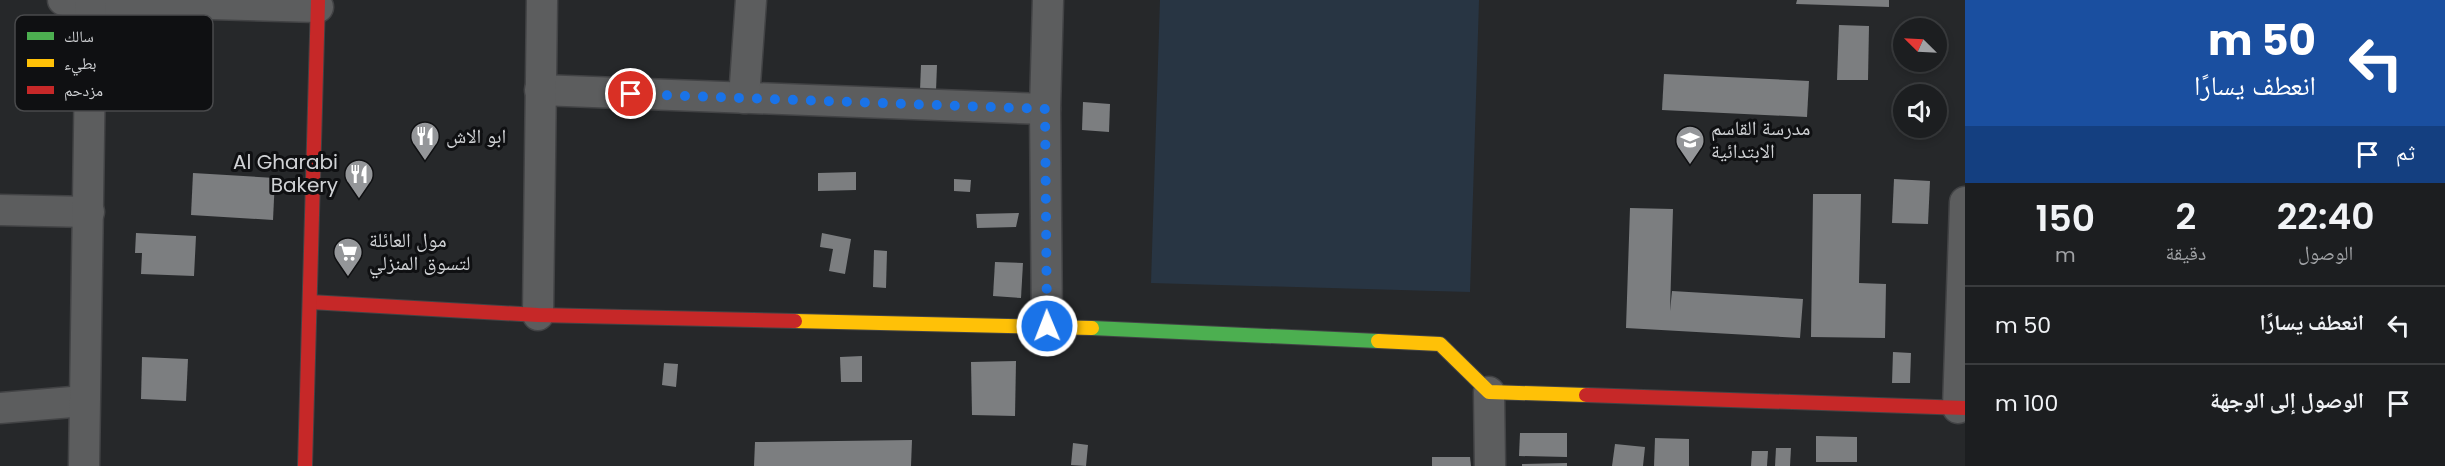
<!DOCTYPE html>
<html lang="ar">
<meta charset="utf-8">
<style>
:root{--surface:#1c1e20;--page:#292b2d;--text:#f1f3f6;--muted:#a0a2a5;--line:#3a3c3e}
body{margin:0;font-family:Poppins,"Noto Naskh Arabic",sans-serif;background:var(--page);color:var(--text);direction:rtl;height:100vh;display:flex;flex-direction:column;font-size:22px;white-space:nowrap}
*{box-sizing:border-box;margin:0}
p{font-size:20px;color:var(--muted)}
.icon{flex:none;width:33px;height:33px;fill:none;stroke:currentColor;stroke-width:2;stroke-linecap:round;stroke-linejoin:round}
.map{position:relative;flex:1;overflow:hidden;direction:ltr}
.details{display:flex;flex-direction:column;background:var(--surface);width:480px}
.details>*{flex:none}
.hud{background:#1a4fa0;color:#fff;overflow:hidden}
.needle{width:39px;rotate:294deg}
.buttons{position:absolute;left:1893px;top:18px;display:grid;gap:12px}
.buttons a{display:grid;place-items:center;width:54px;height:54px;border-radius:50%;background:var(--surface);box-shadow:0 3px 9px #0003,0 0 0 2px var(--line);font-size:30px}
.pin{position:absolute;display:grid;place-items:center;width:51px;height:51px;color:#fff;margin:-26px;border:3px solid #fff;border-radius:50%;box-shadow:0 2px 6px #0007}
.me{position:absolute;width:66px;margin:-33px;rotate:359deg;stroke-linejoin:round;filter:drop-shadow(0 0 4px #0008)}
.turn{display:flex;align-items:center;gap:21px;height:126px;padding:0 30px;font-size:27px}
.turn .icon{width:78px;height:78px;stroke-width:2.5}
.turn b{display:block;font-size:42px;line-height:51px}
.then{display:flex;align-items:center;height:57px;padding:0 30px;background:#0003;gap:12px;font-size:22px}
.eta{display:flex;justify-content:space-evenly;align-items:center;height:102px;text-align:center}
.eta b{font-size:36px;font-weight:600;line-height:42px}
ul{padding:0;list-style:none}
li{display:flex;align-items:center;gap:18px;height:78px;padding:0 30px;border-top:2px solid var(--line)}
li div{flex:1}
li b{display:block;font-size:22px}
li em{font-style:normal}
main{display:flex;flex:1;min-height:0}
.map>svg:first-child{display:block}
.green{fill:#283543}
.building{fill:#7c7e80}
.lines{fill:none;stroke-linecap:round;stroke-linejoin:round}
.street-casing{stroke:#424345;stroke-width:33}
.fast-casing{stroke:#424345;stroke-width:16}
.slow-casing{stroke:#424345;stroke-width:16}
.jam-casing{stroke:#424345;stroke-width:16}
.street{stroke:#5c5d5e;stroke-width:30}
.fast{stroke:#4caf50;stroke-width:14}
.slow{stroke:#ffc107;stroke-width:14}
.jam{stroke:#c62828;stroke-width:14}
.route{stroke:#1a73e8;stroke-width:10;stroke-dasharray:0 18}
.labels{text-anchor:middle;dominant-baseline:central;stroke-width:6;stroke-linejoin:round;paint-order:stroke}
.poi-label{font-size:20px;fill:#d0d2d5;stroke:#0f1012;text-anchor:start}
.key{fill:#0f1012;stroke:#494a4c;stroke-width:1.5}
.key-label{font-size:16px;fill:#d0d2d5}
</style>
<main>
<section class="details">
<div class="hud">
<div class="turn"><svg class="icon" aria-label="left" viewBox="0 0 24 24"><path d="M17 20v-9H6M10 6l-5 5 5 5"/></svg><div><b>50 m</b>انعطف يسارًا</div></div>
<div class="then">ثم<svg class="icon" aria-label="arrive" viewBox="0 0 24 24"><path d="M6 21V4h12l-3 4 3 4H6"/></svg></div>
</div>
<div class="eta">
<div><b>22:40</b><p>الوصول</p></div>
<div><b>2</b><p>دقيقة</p></div>
<div><b>150</b><p>m</p></div>
</div>
<ul>
<li><svg class="icon" aria-label="left" viewBox="0 0 24 24"><path d="M17 20v-9H6M10 6l-5 5 5 5"/></svg><div><b>انعطف يسارًا</b></div><em>50 m</em></li>
<li><svg class="icon" aria-label="arrive" viewBox="0 0 24 24"><path d="M6 21V4h12l-3 4 3 4H6"/></svg><div><b>الوصول إلى الوجهة</b></div><em>100 m</em></li>
</ul>
</section>
<div class="map">
<svg width="1965" height="466" viewBox="0 0 1965 466">
<rect width="100%" height="100%" fill="#26282a"/>
<path class="green" d="M1160,0H1479L1470,292L1151,283Z"/>
<g class="building">
<path d="M1797,0H1889V7L1796,4Z"/>
<path d="M1839,25L1869,26L1868,80H1837Z"/>
<path d="M921,65H937L936,91H920Z"/>
<path d="M1664,74L1809,81L1807,117L1662,110Z"/>
<path d="M1083,102L1110,104L1109,132L1082,130Z"/>
<path d="M856,172V190L818,191V173Z"/>
<path d="M193,173L275,178L273,220L191,215Z"/>
<path d="M954,179L971,180L970,192L954,191Z"/>
<path d="M1894,179L1930,181L1928,224L1892,223Z"/>
<path d="M1813,194H1861L1859,283L1886,284L1885,338L1811,337Z"/>
<path d="M1630,208L1673,209L1670,311L1672,291L1803,299L1800,338L1626,328Z"/>
<path d="M1019,213L1016,227L977,228L976,214Z"/>
<path d="M136,233L196,236L194,276L141,274L142,253H135Z"/>
<path d="M822,233L851,239L845,274L829,271L833,249L820,247Z"/>
<path d="M874,250L887,251L886,288L873,287Z"/>
<path d="M995,262L1023,263L1021,298L993,296Z"/>
<path d="M1893,352L1911,353L1910,383H1892Z"/>
<path d="M862,356V382H841L840,357Z"/>
<path d="M142,357L188,359L186,401L141,399Z"/>
<path d="M1016,361L1015,416L972,415L971,362Z"/>
<path d="M664,363L678,364L676,387L662,385Z"/>
<path d="M1520,433H1567V457L1519,456Z"/>
<path d="M1816,436L1857,437V462H1816Z"/>
<path d="M1655,438L1689,439V466H1654Z"/>
<path d="M912,440L911,466H754L755,442Z"/>
<path d="M1073,443L1088,445L1086,466L1071,465Z"/>
<path d="M1615,444L1645,447L1643,466H1612Z"/>
<path d="M1776,448H1791L1790,466H1775Z"/>
<path d="M1752,451H1768L1767,466H1751Z"/>
<path d="M1432,457H1470L1471,466H1432Z"/>
<path d="M1567,463V466H1522V464Z"/>
</g>
<g class="lines">
<g class="street-casing">
<g id="street">
<path d="M63,0L318,7"/>
<path d="M540,90L1045,109"/>
<path d="M744,98L751,0"/>
<path d="M0,210L89,212"/>
<path d="M538,315L542,0"/>
<path d="M1047,326L1045,109L1048,0"/>
<path d="M1489,392L1490,466"/>
<path d="M0,408L84,401"/>
<path d="M1958,408L1965,202"/>
<path d="M84,466L91,1"/>
</g>
</g>
<g class="fast-casing">
<path id="fast" d="M1092,328L1378,341"/>
</g>
<g class="slow-casing">
<g id="slow">
<path d="M795,321L1092,328"/>
<path d="M1378,341L1440,344L1489,392L1586,395"/>
</g>
</g>
<g class="jam-casing">
<g id="jam">
<path d="M310,302L538,315L795,321"/>
<path d="M1586,395L1965,408"/>
<path d="M305,466L318,0"/>
</g>
</g>
<use href="#street" class="street"/>
<use href="#fast" class="fast"/>
<use href="#slow" class="slow"/>
<use href="#jam" class="jam"/>
</g>
<g class="lines">
<path class="route" d="M631,94L1045,109L1047,326"/>
</g>
<defs>
<g id="restaurant-pin" transform="scale(1.5)"><path d="M0 17L-7.5 6A9.5 9.5 0 1 1 7.5 6Z" fill="#949699" stroke="#0f1012"/><path d="M-5-6h1v4h1v-4h1v4h1v-4h1v5L-1.5 .5V6h-2V.5L-5-1ZM5-6V6H3V1.5H1.5Q1.5-4 5-6Z" fill="#fff"/></g>
<g id="school-pin" transform="scale(1.5)"><path d="M0 17L-7.5 6A9.5 9.5 0 1 1 7.5 6Z" fill="#949699" stroke="#0f1012"/><path d="M0-5L7-2L0 1L-7-2ZM-4 1L0 2.5L4 1V4Q0 6-4 4Z" fill="#fff"/></g>
<g id="supermarket-pin" transform="scale(1.5)"><path d="M0 17L-7.5 6A9.5 9.5 0 1 1 7.5 6Z" fill="#949699" stroke="#0f1012"/><path d="M-6-5.5h2.5l.6 2H6L4.5 2H-2.5L-4.4-4H-6ZM-1.5 3.2a1.3 1.3 0 1 0 .1 0ZM3 3.2a1.3 1.3 0 1 0 .1 0Z" fill="#fff"/></g>
</defs>
<g fill-rule="evenodd">
<use href="#restaurant-pin" x="425" y="136"/>
<use href="#school-pin" x="1690" y="140"/>
<use href="#restaurant-pin" x="359" y="174"/>
<use href="#supermarket-pin" x="348" y="252"/>
</g>
<g class="labels">
<g class="poi-label">
<text x="1711" y="128">مدرسة القاسم<tspan x="1711" dy="23">الابتدائية</tspan></text>
<text x="446" y="136">ابو الاش</text>
<text x="338" y="162" text-anchor="end">Al Gharabi<tspan x="338" dy="23">Bakery</tspan></text>
<text x="369" y="240">مول العائلة<tspan x="369" dy="23">لتسوق المنزلي</tspan></text>
</g>
</g>
<rect x="15" y="15" width="198" height="96" rx="9" class="key"/>
<rect x="27" y="32" width="27" height="8" fill="#4caf50"/>
<rect x="27" y="59" width="27" height="8" fill="#ffc107"/>
<rect x="27" y="86" width="27" height="8" fill="#c62828"/>
<g class="key-label">
<text x="64" y="42">سالك</text>
<text x="64" y="69">بطيء</text>
<text x="64" y="96">مزدحم</text>
</g>
</svg>
<div class="buttons">
<a><svg class="needle" viewBox="-14 -14 28 28"><path d="M0-13l5 13h-10z" fill="#e53935"/><path d="M0 13l5-13h-10z" fill="#a0a2a5"/></svg></a>
<a><svg class="icon" aria-label="sound" viewBox="0 0 24 24"><path d="M4 9h4l5-4v14l-5-4H4zM17 9q2 3 0 6"/></svg></a>
</div>
<div class="pin" style="left:631px;top:94px;background:#d93025"><svg class="icon" aria-label="arrive" viewBox="0 0 24 24"><path d="M6 21V4h12l-3 4 3 4H6"/></svg></div>
<svg class="me" style="left:1047px;top:326px" viewBox="-20 -20 40 40"><circle r="17" fill="#1a73e8" stroke="#fff" stroke-width="3"/><path d="M0-11L8 9 0 5-8 9z" fill="#fff"/></svg>
</div>
</main>
